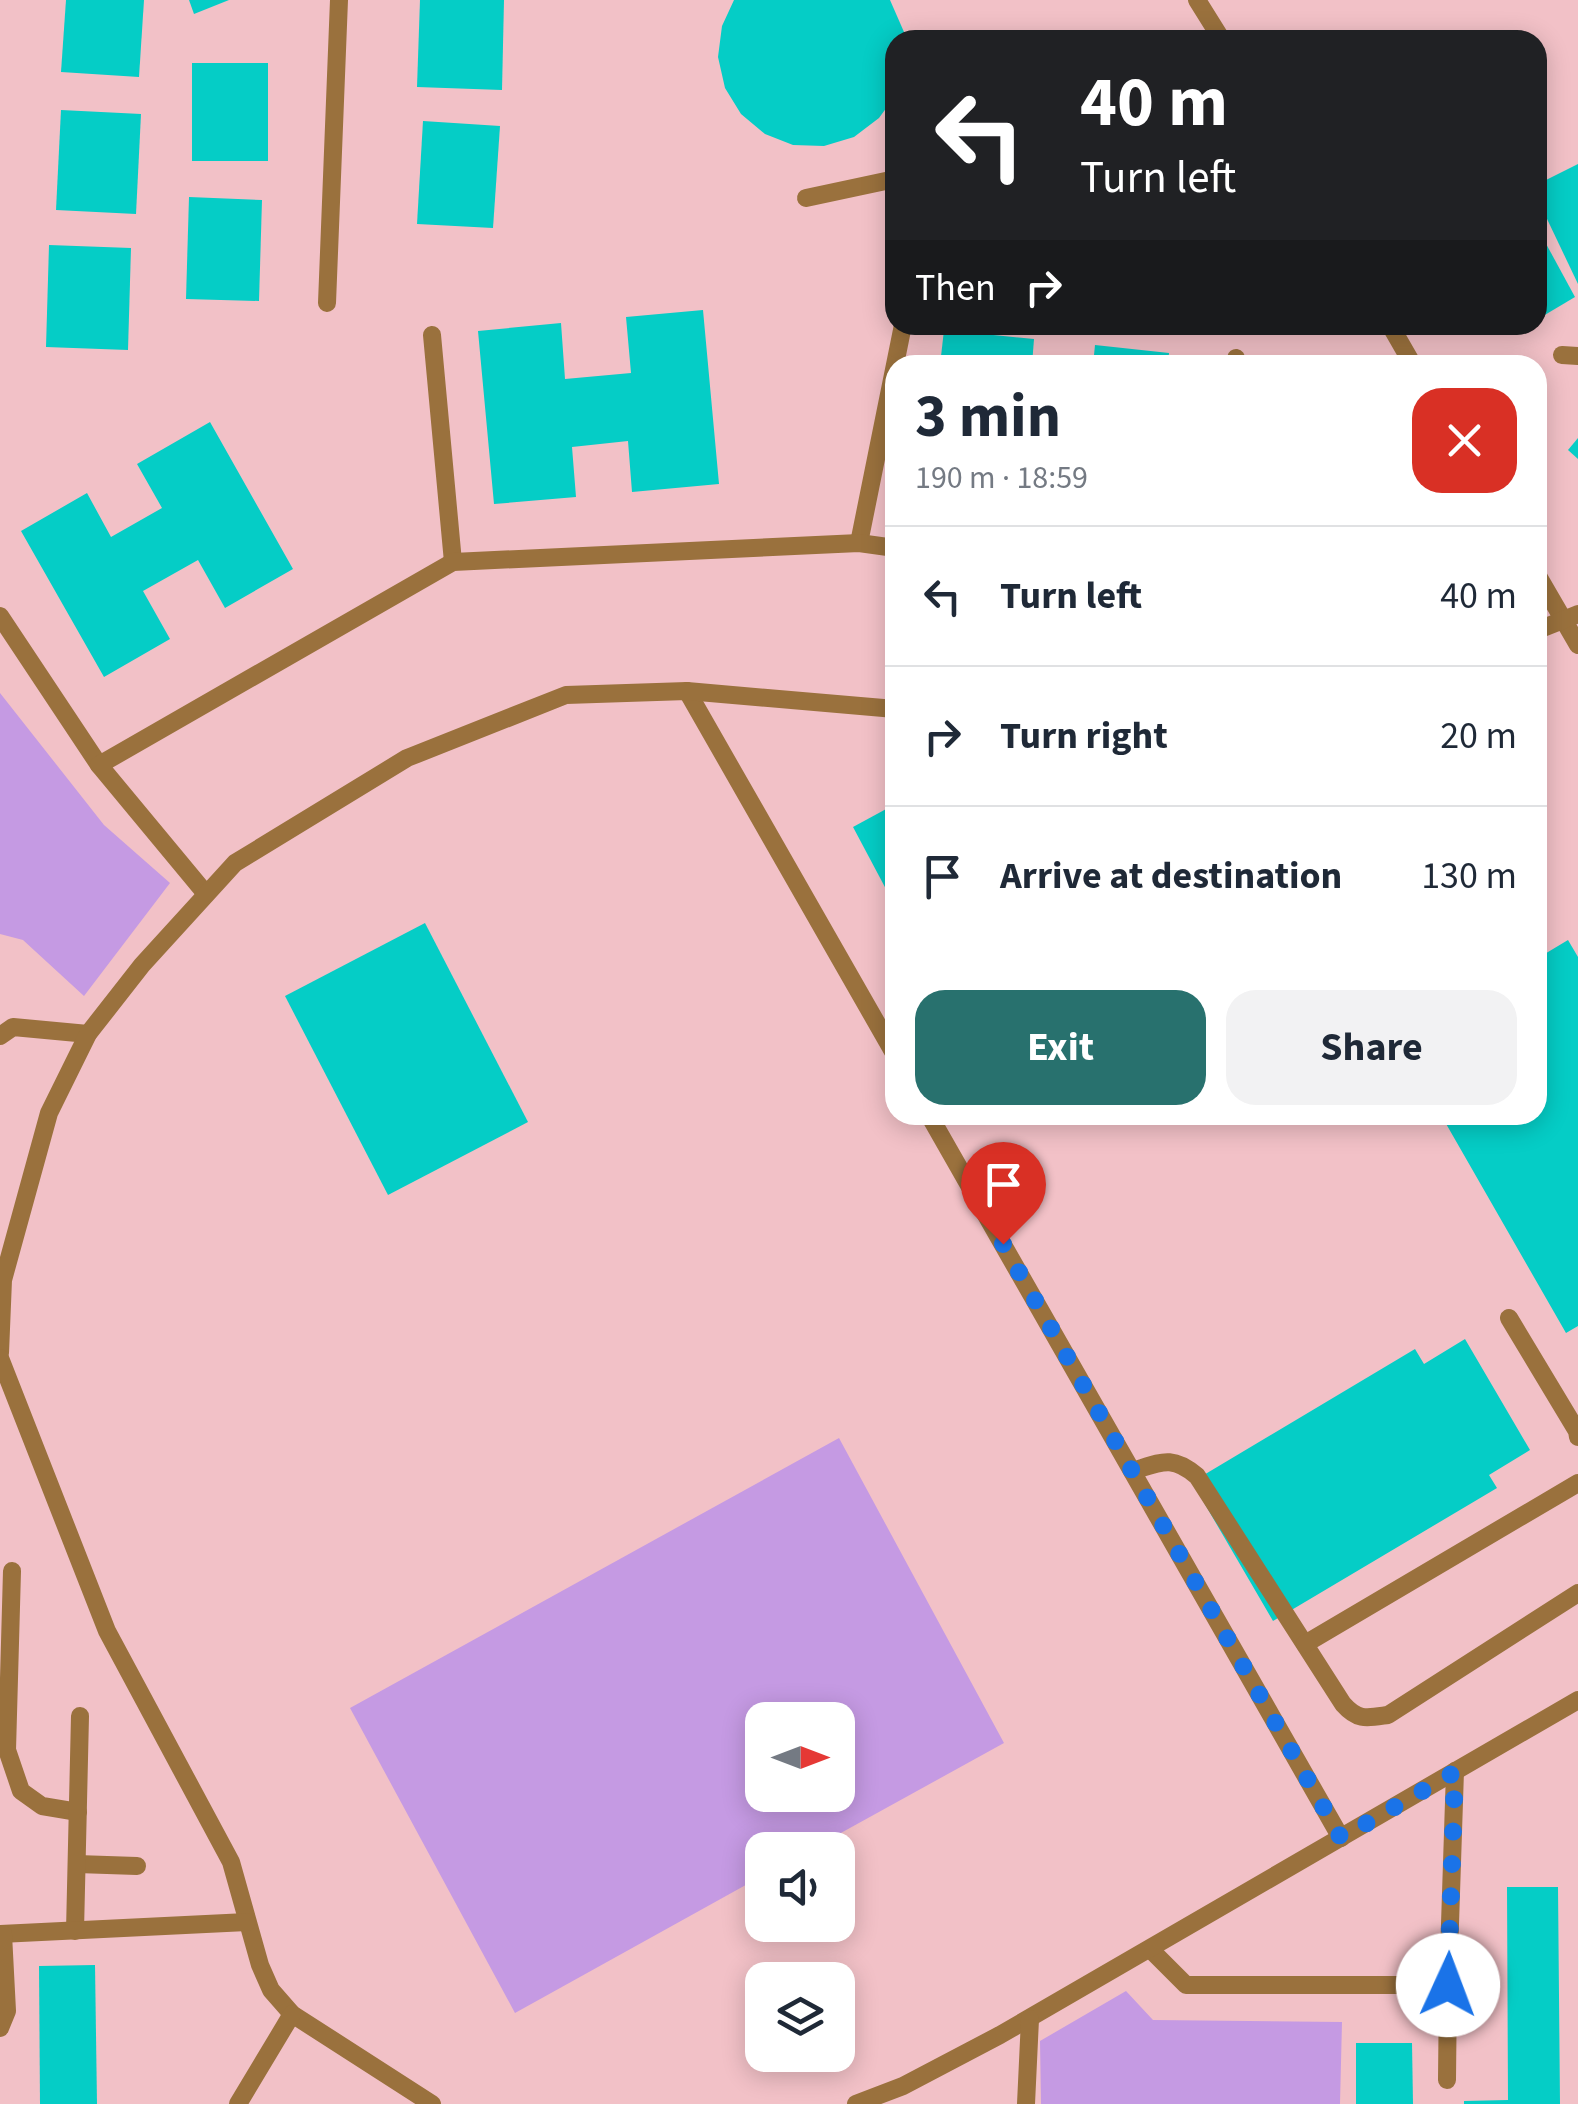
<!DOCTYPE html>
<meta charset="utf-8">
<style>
:root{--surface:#fff;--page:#f2f2f3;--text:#1f2937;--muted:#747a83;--line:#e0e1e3;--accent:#28716e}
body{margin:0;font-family:"Source Sans 3",sans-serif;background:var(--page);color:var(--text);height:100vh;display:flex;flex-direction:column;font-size:38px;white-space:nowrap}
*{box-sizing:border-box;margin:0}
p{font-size:32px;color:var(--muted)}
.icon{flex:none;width:55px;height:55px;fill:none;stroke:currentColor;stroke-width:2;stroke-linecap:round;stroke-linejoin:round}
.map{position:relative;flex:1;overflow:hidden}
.details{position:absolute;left:885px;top:355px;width:662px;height:770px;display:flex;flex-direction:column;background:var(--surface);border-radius:30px;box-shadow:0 5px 25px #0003}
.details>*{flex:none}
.guide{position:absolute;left:885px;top:30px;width:662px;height:305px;border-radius:30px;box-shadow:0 5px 25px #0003;background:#202124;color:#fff;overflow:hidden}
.needle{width:65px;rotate:90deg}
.fabs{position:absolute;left:745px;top:1702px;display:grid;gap:20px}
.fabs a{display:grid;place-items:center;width:110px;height:110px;border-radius:20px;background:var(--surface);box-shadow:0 5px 25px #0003;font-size:50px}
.pin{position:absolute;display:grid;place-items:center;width:85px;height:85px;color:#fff;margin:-102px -42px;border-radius:50% 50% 50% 0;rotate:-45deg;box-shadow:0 0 10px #0007}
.pin .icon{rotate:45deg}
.me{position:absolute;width:110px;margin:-55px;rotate:2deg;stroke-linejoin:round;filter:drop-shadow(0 0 8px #0008)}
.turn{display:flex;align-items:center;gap:35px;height:210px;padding:0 30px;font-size:45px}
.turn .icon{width:130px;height:130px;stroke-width:2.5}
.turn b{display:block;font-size:70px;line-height:85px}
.then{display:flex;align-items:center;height:95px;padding:0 30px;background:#0003;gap:20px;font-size:38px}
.round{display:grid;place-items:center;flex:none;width:105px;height:105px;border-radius:30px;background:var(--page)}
.summary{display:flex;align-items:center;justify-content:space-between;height:170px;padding:0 30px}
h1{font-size:60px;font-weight:700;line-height:75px}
.action{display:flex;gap:20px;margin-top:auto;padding:20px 30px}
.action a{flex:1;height:115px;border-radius:30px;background:var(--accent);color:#fff;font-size:40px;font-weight:700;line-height:115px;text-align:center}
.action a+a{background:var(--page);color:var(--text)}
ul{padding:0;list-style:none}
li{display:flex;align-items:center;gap:30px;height:140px;padding:0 30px;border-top:2px solid var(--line)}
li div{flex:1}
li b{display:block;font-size:38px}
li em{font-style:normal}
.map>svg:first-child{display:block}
.green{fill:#c59ae3;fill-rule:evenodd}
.building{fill:#05cdc6}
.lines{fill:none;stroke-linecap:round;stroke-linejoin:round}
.service{stroke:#9a713d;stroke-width:18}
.route{stroke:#1a73e8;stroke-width:18;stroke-dasharray:0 32.4}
</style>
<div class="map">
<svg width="1578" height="2104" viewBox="0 0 1578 2104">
<rect width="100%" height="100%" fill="#f2c1c7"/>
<g class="green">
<path d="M0,693L104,825L170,883L84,996L23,940L0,934Z"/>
<path d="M839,1438L1004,1743L810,1850H762V1876L515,2013L350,1708ZM838,1720V1795H762V1720Z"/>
<path d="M1126,1991L1153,2020L1342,2022L1340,2104H1041L1040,2041Z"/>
</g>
<g class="building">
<path d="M66,0H144L139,77L61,72Z"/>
<path d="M189,0H229L194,14Z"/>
<path d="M420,0H504L502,90L417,87Z"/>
<path d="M734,0H890L904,32V40H895V96L879,118L854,137L824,146L793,145L765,134L741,114L725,88L718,57L722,26Z"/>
<rect x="192" y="63" width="76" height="98"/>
<path d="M61,110L141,114L136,214L56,210Z"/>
<path d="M423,121L500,126L493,228L417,224Z"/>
<path d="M1578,164V284L1538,200V184Z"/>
<path d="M189,197L262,200L259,301L186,299Z"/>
<path d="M1538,229L1575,297L1538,319Z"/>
<path d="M49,245L131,248L128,350L46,347Z"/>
<path d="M703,310L719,484L632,492L628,441L572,447L576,497L494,504L478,331L561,323L565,379L631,373L626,317Z"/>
<path d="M944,330L1034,339L1032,365H940Z"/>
<path d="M1095,345L1169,353L1168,365H1093Z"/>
<path d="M210,422L293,569L225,608L198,560L143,591L170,639L104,677L21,531L87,493L111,537L162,508L137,464Z"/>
<path d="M1578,438V459L1568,450Z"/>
<path d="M888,808L895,822V906L853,827Z"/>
<path d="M425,923L528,1122L388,1195L285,996Z"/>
<path d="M1568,940L1578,957V1326L1566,1333L1441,1115H1538V958Z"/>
<path d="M1465,1339L1530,1450L1489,1475L1497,1488L1273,1621L1192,1482L1415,1349L1424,1364Z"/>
<path d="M1507,1887H1558L1560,2104H1464V2101L1508,2100Z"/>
<path d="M95,1965L97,2104H40L39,1966Z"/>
<path d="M1356,2043H1412L1413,2104H1356Z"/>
</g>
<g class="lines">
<g class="service">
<path d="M1197,0L1222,40"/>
<path d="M806,198L895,179"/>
<path d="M327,303L339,0"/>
<path d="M1390,325L1413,365"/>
<path d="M432,335L453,562"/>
<path d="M1562,355L1578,356"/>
<path d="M1235,365L1236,358"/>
<path d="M859,543L903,325"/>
<path d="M1538,576L1578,645"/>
<path d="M0,616L99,765"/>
<path d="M1538,630L1578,614"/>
<path d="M687,691L895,1055"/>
<path d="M206,894L99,765L453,562L859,543L895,548"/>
<path d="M0,1036L13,1027L88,1034"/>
<path d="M929,1115L1341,1838"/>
<path d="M1509,1318L1577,1431L1578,1437"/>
<path d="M0,1353L3,1280L49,1113L88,1034L142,965L235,863L407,758L566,695L687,691L895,709"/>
<path d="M0,1358L107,1631L231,1862L260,1965L271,1990L292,2014L432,2104"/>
<path d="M1132,1471C1162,1462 1172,1455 1197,1476L1343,1704C1358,1721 1367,1718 1388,1715L1578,1593"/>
<path d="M12,1571L7,1750L21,1791L42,1806L78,1812"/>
<path d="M1305,1644L1578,1483"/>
<path d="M77,1864L137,1866"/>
<path d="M75,1931L80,1716"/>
<path d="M0,1934L247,1922"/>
<path d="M1150,1949L1186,1985H1448L1455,1771"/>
<path d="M0,2028L7,2011L3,1934"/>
<path d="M1447,2080L1448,1985"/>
<path d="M238,2104L292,2014"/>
<path d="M856,2104L903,2086L1000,2035L1578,1700"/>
<path d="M1026,2104L1030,2019"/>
</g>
</g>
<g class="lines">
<path class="route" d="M1003,1244L1341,1838L1455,1772L1448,1985"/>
</g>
</svg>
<div class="fabs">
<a><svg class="needle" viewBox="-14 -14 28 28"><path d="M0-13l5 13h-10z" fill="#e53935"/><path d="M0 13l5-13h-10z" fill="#747a83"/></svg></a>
<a><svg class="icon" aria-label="sound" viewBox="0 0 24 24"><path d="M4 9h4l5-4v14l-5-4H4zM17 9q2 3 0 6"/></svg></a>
<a><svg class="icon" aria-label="layers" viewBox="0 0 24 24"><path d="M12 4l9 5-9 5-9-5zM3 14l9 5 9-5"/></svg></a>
</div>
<div class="pin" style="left:1003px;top:1244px;background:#d93025"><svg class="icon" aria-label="arrive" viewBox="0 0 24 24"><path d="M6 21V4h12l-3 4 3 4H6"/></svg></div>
<svg class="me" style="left:1448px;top:1985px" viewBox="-20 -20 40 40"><circle r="19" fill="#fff"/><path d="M0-13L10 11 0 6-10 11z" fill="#1a73e8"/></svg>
<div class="guide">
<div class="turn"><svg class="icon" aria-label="left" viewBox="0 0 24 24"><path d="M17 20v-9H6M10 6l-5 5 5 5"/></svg><div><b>40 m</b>Turn left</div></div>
<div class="then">Then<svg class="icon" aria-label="right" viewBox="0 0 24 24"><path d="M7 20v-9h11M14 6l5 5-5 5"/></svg></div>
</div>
<section class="details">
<div class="summary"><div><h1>3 min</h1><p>190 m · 18:59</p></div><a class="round" style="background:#d93025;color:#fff"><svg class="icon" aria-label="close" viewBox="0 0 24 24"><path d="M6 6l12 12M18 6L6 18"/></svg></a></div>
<ul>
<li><svg class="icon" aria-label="left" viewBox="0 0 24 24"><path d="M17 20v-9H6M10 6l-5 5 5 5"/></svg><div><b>Turn left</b></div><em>40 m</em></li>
<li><svg class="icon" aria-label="right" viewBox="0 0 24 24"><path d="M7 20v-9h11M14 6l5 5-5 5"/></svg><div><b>Turn right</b></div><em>20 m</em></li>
<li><svg class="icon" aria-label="arrive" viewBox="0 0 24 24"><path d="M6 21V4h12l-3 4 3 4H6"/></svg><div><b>Arrive at destination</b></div><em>130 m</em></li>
</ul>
<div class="action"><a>Exit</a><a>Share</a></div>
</section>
</div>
